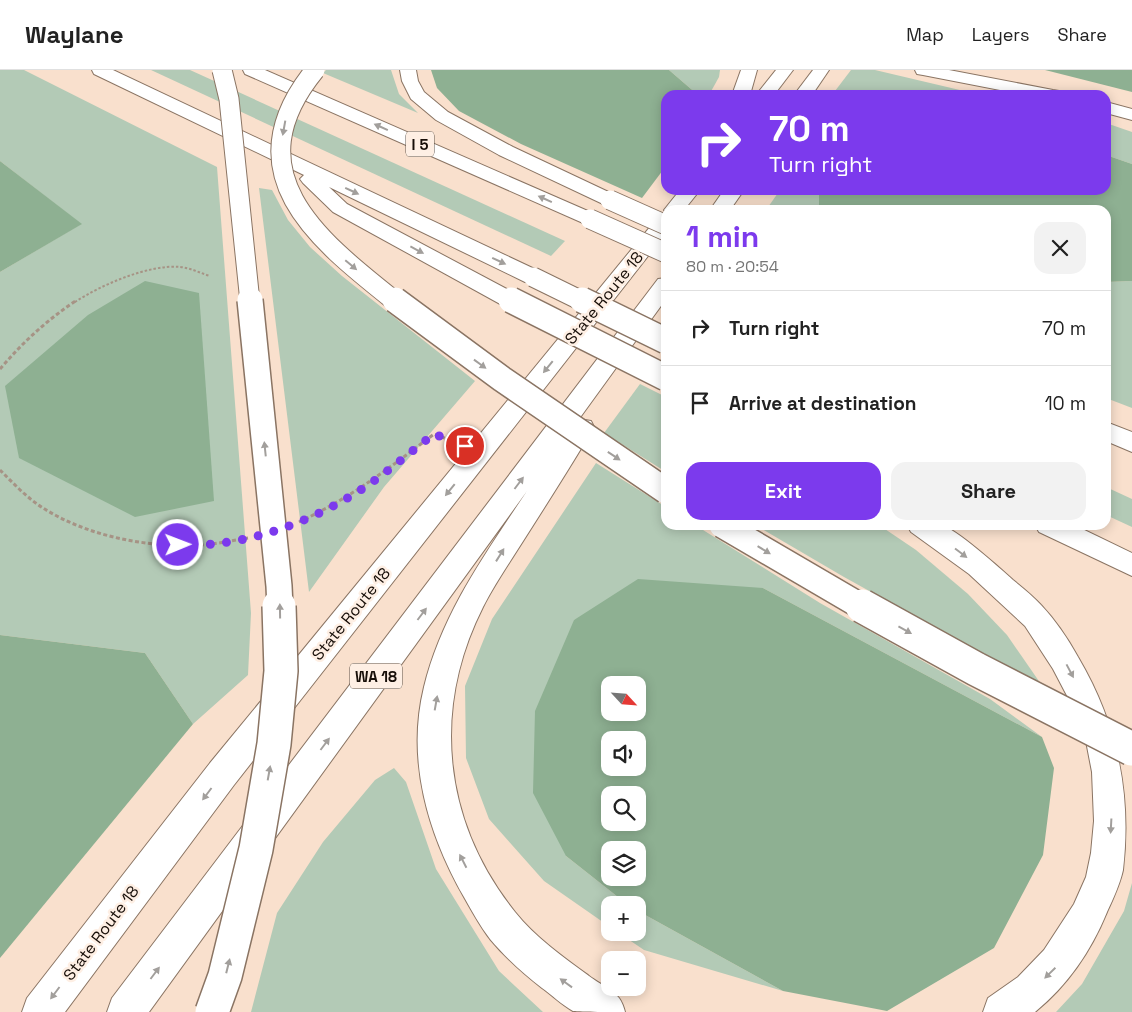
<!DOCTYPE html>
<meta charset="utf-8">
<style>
:root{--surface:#fff;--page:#f2f2f2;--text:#222;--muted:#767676;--line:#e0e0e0;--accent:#7c3aed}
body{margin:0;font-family:"Space Grotesk",sans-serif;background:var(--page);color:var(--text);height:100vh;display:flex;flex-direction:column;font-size:19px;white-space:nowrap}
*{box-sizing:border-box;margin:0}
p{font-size:16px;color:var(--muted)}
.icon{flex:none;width:28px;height:28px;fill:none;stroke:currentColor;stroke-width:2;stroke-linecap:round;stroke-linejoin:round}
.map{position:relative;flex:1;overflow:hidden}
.side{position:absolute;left:661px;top:135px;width:450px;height:325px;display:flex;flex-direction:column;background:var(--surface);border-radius:15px;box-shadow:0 2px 12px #0003}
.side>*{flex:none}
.guide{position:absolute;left:661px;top:20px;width:450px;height:105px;border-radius:15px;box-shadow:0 2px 12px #0003;background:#7c3aed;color:#fff;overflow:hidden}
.needle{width:32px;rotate:116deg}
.tools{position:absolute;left:601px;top:606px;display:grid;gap:10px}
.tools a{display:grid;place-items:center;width:45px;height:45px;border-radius:10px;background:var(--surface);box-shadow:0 2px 12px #0003;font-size:25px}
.pin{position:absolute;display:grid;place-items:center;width:42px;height:42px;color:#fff;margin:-21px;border:2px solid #fff;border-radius:50%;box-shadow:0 1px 5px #0007}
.me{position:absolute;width:55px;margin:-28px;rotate:89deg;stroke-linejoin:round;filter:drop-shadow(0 0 4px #0008)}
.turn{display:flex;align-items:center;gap:18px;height:105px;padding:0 25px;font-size:22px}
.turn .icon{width:65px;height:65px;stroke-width:2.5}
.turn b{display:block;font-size:35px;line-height:42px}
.round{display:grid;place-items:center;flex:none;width:52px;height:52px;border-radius:15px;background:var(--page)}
.head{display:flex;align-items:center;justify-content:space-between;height:85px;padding:0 25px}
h1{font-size:30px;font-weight:600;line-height:38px;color:var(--accent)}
.button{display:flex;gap:10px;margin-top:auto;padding:10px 25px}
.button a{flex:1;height:58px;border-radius:15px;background:var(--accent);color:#fff;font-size:20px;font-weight:600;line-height:58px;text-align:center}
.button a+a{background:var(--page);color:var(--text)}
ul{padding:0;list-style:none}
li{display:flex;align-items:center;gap:15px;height:75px;padding:0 25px;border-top:1px solid var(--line)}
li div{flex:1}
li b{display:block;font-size:19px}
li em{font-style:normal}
header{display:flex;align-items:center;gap:30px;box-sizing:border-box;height:70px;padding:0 25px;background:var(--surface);border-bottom:1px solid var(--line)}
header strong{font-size:24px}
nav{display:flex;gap:28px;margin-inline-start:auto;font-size:18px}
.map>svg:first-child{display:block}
.green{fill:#b3cab6}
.forest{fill:#8eb092;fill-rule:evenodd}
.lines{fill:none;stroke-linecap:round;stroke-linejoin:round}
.motorway-casing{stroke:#8a7463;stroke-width:2}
.path-far1{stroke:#a69385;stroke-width:2;stroke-dasharray:2.5 2;stroke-linecap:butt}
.path{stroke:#a69385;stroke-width:3;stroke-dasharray:4 2.5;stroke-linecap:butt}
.motorway{fill:#fff;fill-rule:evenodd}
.motorway-bridge-far2-casing{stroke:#8a7463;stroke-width:21;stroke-linecap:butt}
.motorway-bridge-far1-casing{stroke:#8a7463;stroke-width:28;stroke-linecap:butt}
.motorway-bridge-casing{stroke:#8a7463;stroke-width:36;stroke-linecap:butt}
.motorway-bridge-far2{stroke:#fff;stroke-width:19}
.motorway-bridge-far1{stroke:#fff;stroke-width:25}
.motorway-bridge{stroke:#fff;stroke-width:33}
.oneway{fill:#a29f9c}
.route{stroke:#7c3aed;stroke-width:9;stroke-dasharray:0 16.2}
.labels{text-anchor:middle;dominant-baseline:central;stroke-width:5;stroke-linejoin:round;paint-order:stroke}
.shield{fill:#feefe4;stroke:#5c524a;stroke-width:1}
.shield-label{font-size:15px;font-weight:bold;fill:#170e08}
.street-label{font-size:16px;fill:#170e08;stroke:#feefe4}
</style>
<header>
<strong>Waylane</strong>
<nav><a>Map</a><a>Layers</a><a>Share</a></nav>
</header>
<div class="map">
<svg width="1132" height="942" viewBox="0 0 1132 942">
<rect width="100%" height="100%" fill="#f9e0cd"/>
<g class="green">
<path d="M0,0H24L217,97L251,543L248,605L193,654L145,583L0,565V202L81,154L0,91Z"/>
<path d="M151,0H190L565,171L551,186Z"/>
<path d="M326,0H391L399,24L418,43L323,3Z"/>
<path d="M669,0H720L719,7L709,25H698Z"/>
<path d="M851,0H875L981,25H832Z"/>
<path d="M1106,53L1132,62V94L1106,85Z"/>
<path d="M259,118L272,120L288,150L310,177L342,206L475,311L384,417L309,522Z"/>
<path d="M780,120H819V140H766Z"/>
<path d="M1132,211V338L1106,328V212Z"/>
<path d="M640,314L666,327V402L604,363Z"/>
<path d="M596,393L666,437V455H695L820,533L990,629L1042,667L763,518L574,550L566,786L628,835H610V857L544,811L489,749L466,688L465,616L492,549Z"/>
<path d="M1106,417L1132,429V457L1106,445Z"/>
<path d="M755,455H879L916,480L968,524L1007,565L1043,617L844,507Z"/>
<path d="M394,698L406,712L436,799L499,901L543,942H251L277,843L323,772L375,710Z"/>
<path d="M1132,813V942H1056L1082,914L1124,841Z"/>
<path d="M638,841L783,921L644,880L619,863L638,862Z"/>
</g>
<g class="forest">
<path d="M431,0H669L698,25H666V96L642,128L521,74L459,41L437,18Z"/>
<path d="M1045,0H1132V22Z"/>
<path d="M1106,85L1132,94V211L1106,212V140H819V120H1106Z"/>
<path d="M0,91L82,154L0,202Z"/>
<path d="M145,211L199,223L214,431L135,447L19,388L5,316L88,245Z"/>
<path d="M638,509L763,518L1042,667L1054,698L1043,785L994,878L887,941L783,921L638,841V835H628L566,786L533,723L535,641L574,550ZM610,615H638V642H610ZM610,670H638V698H610ZM610,725H638V752H610ZM610,780H638V808H610Z"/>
<path d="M0,565L145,583L193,654L0,888Z"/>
</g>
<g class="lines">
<g class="motorway-casing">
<g id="motorway">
<path d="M92,0H113L541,202L544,207L541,212L533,213L525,212L329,117L347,134L518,225L521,230L518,235L510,237L502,235L333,142L303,113L300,109L304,105L94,4Z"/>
<path d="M243,0H265L597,145L600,149L597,153L590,155L583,153L245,4Z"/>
<path d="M400,0H416L418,11L424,22L448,42L513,77L617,126L620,130L617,134L610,136L603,134L499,85L436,50L411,29L402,11Z"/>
<path d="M741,0H757L750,25H732Z"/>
<path d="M776,0H793L774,25H756Z"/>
<path d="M813,0H829L812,25H794Z"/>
<path d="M915,0H949L1053,20L1059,21L1062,25H1026L923,5L917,4Z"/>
<path d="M1106,32L1132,39V50L1106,43Z"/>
<path d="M680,120H700L684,140H666V143L664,140Z"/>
<path d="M724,120H744L730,140H710Z"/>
<path d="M666,144V163L234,715L65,942H22L27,928L210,693L659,146Z"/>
<path d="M666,208V229L579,349L591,351L594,357C570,398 544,438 518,479C506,498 493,517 483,537C431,640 443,752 515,842C535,867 563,887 589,906C598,913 612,919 619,928C622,932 624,938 625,942C615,942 580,942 573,941C562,935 552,925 542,918C524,904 505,887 490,869C480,856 472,841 464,827C428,764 406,690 424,617C442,543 486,483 527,421L149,942H107L112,928L658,209Z"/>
<path d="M1106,352L1132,362V382L1106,371Z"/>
<path d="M907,455C918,455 931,453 941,455C955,458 1001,499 1013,510C1023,518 1033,526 1041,535C1056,551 1068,569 1078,587C1117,653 1132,723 1123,800C1120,814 1113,829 1107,842C1091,881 1068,915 1035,942H983L988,928L1018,907L1044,880L1074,834L1086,807L1091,783L1094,751L1092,702L1086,671L1075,641L1053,599L1025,556L969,504L911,462Z"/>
<path d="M1035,455H1074L1132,483V506L1039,462Z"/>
</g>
</g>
<path class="path-far1" d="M75,232C101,215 149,194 180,197C191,198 200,203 210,206"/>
<g class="path">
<path d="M0,299C23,272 47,250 77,230"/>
<path d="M0,400C13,413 27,428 43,438C89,467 149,478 202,475C218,474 233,470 248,468"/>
<path d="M299,452C352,427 388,399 434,364L455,372"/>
</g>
<use href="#motorway" class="motorway"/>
<g class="motorway-bridge-far2-casing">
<g id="motorway-bridge-far2">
<path d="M222,0L229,29L250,232"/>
<path d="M315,0C231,103 318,170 396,232"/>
<path d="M610,130L666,155"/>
<path d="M590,149L666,183"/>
<path d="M533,207L584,232"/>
<path d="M510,230L513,232"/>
</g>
</g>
<g class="motorway-bridge-far1-casing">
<g id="motorway-bridge-far1">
<path d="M250,230L279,516L280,538"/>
<path d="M395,230L502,309L666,421"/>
<path d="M511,230L666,308"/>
<path d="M582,230L666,271"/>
<path d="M722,455L864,538"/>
</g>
</g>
<g class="motorway-bridge-casing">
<g id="motorway-bridge">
<path d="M862,536L976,599L1132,679"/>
<path d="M212,942L225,906L256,779L274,674L281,601L279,536"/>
</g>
</g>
<use href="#motorway-bridge-far2" class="motorway-bridge-far2"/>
<use href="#motorway-bridge-far1" class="motorway-bridge-far1"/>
<use href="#motorway-bridge" class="motorway-bridge"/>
</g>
<defs><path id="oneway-solid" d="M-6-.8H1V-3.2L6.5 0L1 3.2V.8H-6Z" transform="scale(1.25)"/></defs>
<g class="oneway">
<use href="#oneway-solid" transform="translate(381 57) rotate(-156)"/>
<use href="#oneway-solid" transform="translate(284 58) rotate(100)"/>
<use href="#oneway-solid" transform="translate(352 121) rotate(25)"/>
<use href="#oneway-solid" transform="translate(545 129) rotate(-156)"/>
<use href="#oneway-solid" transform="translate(417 180) rotate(28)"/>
<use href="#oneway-solid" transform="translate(499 191) rotate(25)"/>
<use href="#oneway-solid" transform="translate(351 195) rotate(40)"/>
<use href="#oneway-solid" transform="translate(480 294) rotate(36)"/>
<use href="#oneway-solid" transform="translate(548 297) rotate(129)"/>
<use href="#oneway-solid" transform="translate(265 379) rotate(-96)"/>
<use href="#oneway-solid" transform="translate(614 386) rotate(34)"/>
<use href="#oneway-solid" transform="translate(519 413) rotate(-53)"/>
<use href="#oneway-solid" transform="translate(450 420) rotate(129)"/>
<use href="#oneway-solid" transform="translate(764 480) rotate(31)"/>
<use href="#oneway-solid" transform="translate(961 483) rotate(37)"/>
<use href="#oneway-solid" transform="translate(500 485) rotate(-58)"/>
<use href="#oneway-solid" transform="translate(280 541) rotate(-91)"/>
<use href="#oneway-solid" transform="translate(422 544) rotate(-53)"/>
<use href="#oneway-solid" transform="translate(905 560) rotate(29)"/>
<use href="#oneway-solid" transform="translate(1070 601) rotate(62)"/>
<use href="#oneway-solid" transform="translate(436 633) rotate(-80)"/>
<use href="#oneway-solid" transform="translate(325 674) rotate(-53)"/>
<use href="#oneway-solid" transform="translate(269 703) rotate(-80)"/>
<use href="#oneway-solid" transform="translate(207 724) rotate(127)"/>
<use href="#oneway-solid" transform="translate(1111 756) rotate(93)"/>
<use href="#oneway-solid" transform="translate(463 791) rotate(-117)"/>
<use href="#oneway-solid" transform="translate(228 896) rotate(-76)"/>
<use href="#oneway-solid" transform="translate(155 903) rotate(-53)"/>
<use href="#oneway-solid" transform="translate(1050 903) rotate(136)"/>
<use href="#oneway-solid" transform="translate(566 913) rotate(-144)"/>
<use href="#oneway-solid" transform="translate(55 923) rotate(127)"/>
</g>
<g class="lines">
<path class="route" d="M178,475C246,478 316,451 371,413C392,398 413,380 434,364L465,376"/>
</g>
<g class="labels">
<g class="shield">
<rect x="406" y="61.5" width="28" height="25" rx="4"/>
<rect x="350" y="593.5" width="52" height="25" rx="4"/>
</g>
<g class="shield-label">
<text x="420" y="74">I 5</text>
<text x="376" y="606">WA 18</text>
</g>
<g class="street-label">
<text transform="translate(604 228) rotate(-51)">State Route 18</text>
<text transform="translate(351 544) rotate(-51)">State Route 18</text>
<text transform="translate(101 863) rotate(-53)">State Route 18</text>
</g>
</g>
</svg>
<div class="tools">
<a><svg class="needle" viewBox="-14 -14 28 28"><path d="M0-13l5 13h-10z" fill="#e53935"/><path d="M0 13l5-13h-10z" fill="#767676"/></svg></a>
<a><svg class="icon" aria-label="sound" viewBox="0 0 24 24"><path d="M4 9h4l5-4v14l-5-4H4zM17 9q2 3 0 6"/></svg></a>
<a><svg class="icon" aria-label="search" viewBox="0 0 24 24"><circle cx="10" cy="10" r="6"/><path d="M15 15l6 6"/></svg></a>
<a><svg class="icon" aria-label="layers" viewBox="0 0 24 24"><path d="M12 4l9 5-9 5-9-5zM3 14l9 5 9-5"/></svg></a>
<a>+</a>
<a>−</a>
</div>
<div class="pin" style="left:465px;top:376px;background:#d93025"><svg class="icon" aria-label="arrive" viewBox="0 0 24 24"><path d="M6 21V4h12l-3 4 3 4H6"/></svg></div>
<svg class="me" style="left:178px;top:475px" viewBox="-20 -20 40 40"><circle r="17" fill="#7c3aed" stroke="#fff" stroke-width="3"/><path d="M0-11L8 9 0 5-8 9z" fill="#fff"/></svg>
<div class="guide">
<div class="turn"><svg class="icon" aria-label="right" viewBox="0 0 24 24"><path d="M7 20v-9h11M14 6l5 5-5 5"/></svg><div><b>70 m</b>Turn right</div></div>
</div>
<section class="side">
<div class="head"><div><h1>1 min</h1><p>80 m · 20:54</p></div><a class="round"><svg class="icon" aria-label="close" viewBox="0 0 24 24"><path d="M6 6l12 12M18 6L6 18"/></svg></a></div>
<ul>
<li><svg class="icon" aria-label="right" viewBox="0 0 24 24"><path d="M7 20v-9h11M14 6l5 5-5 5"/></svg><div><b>Turn right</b></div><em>70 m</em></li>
<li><svg class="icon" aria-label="arrive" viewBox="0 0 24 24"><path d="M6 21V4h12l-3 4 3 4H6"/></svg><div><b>Arrive at destination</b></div><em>10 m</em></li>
</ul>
<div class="button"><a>Exit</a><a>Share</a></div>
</section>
</div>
